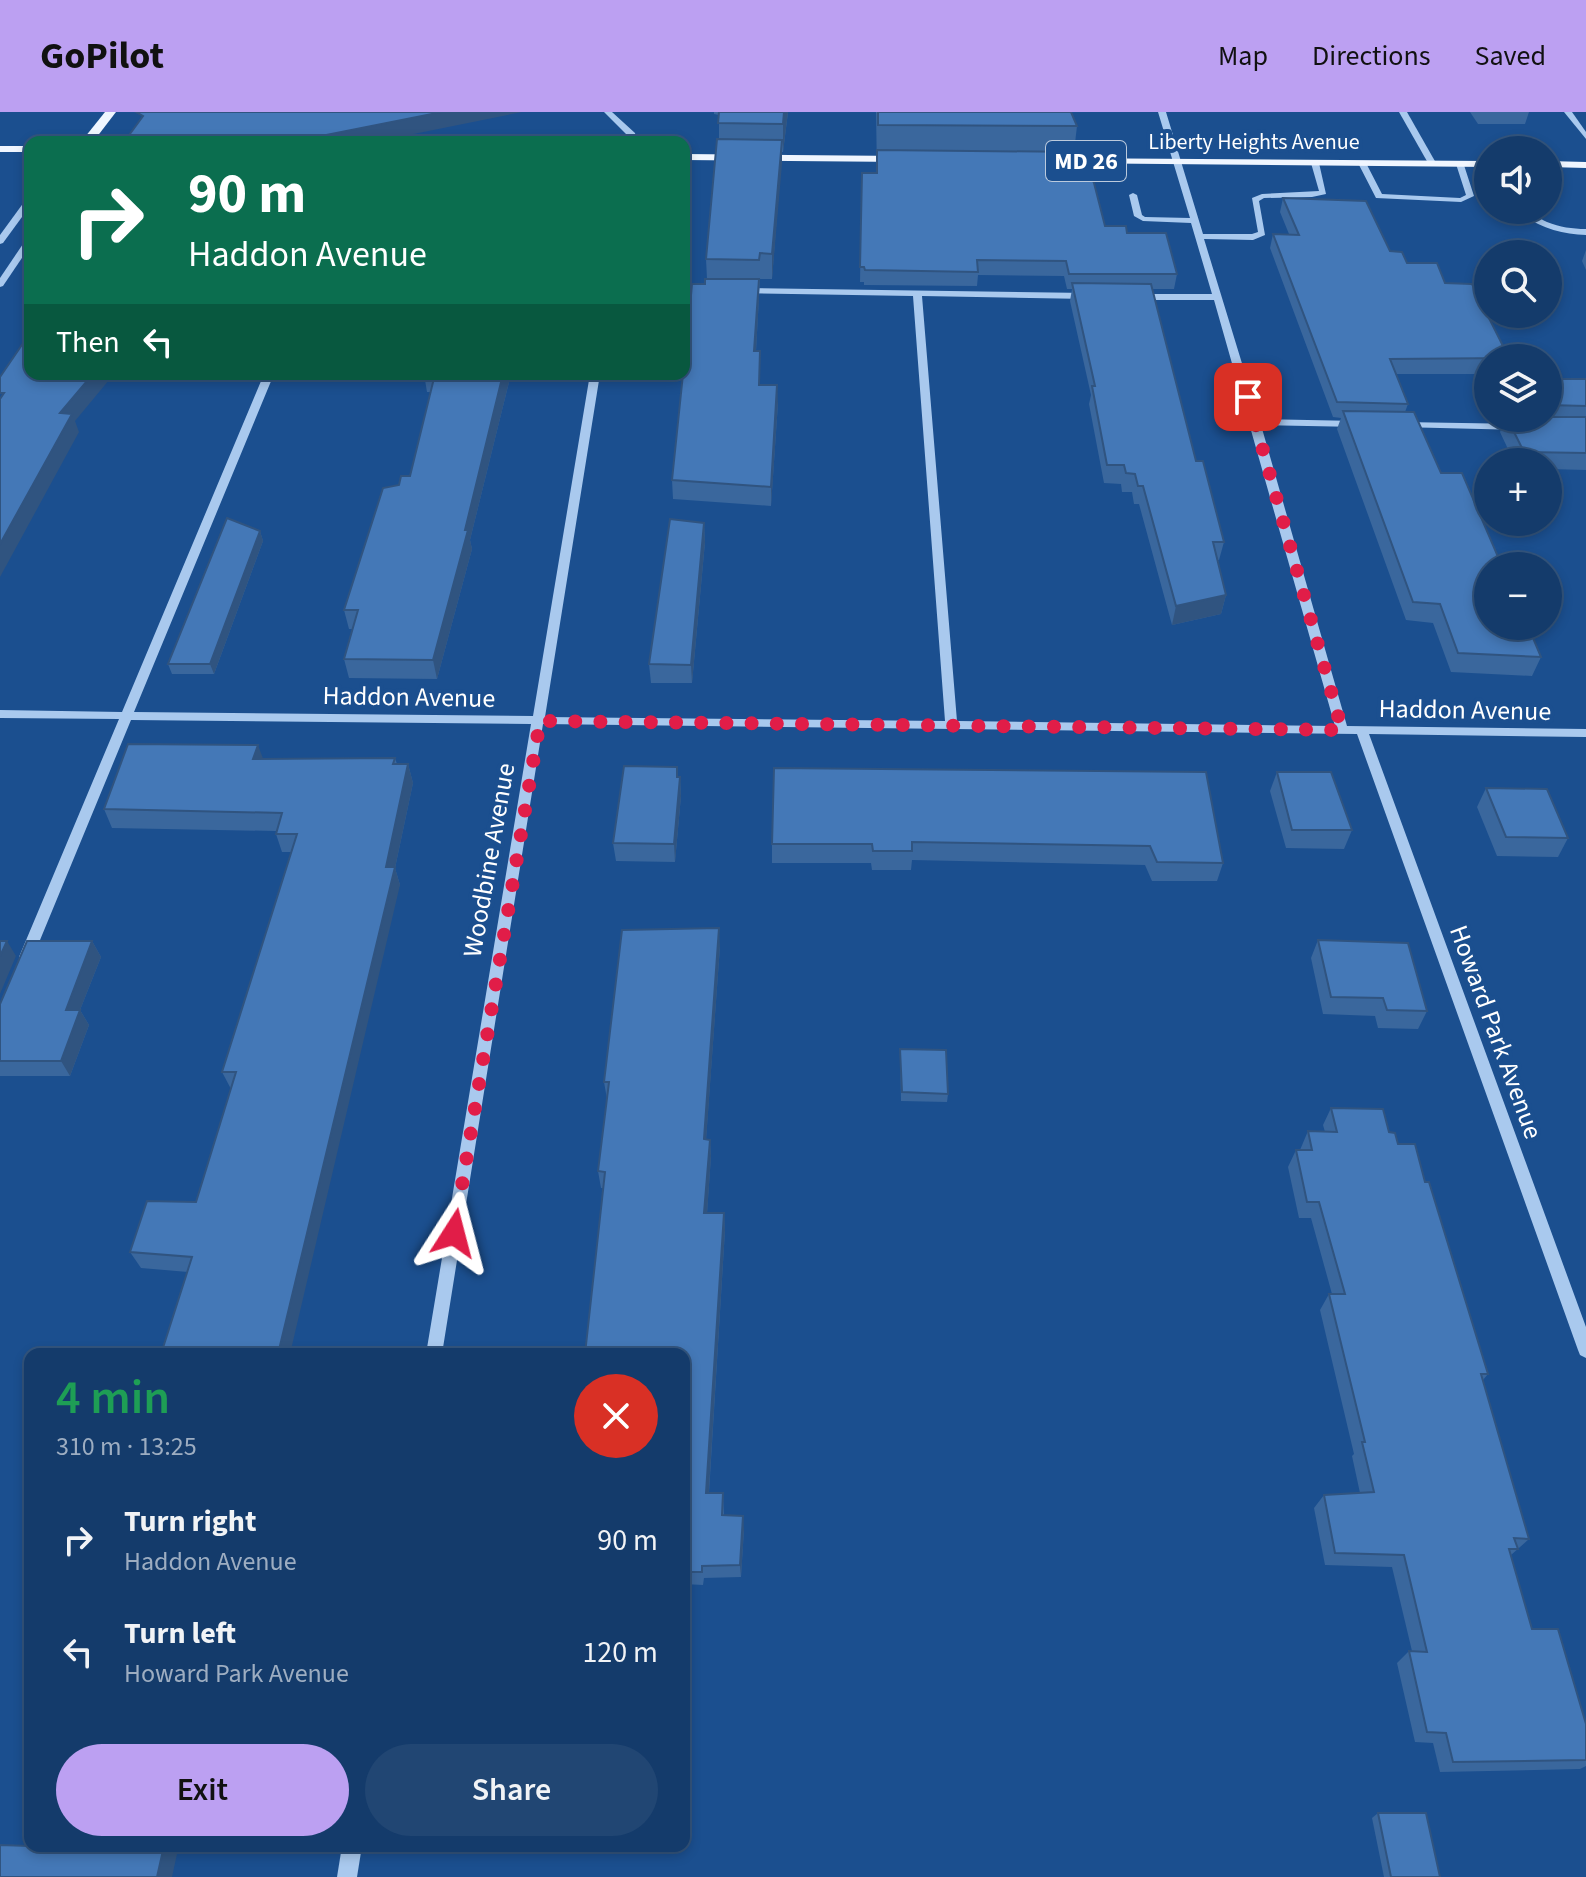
<!DOCTYPE html>
<meta charset="utf-8">
<style>
:root{--surface:#143b6b;--page:#214673;--text:#f1f3f6;--muted:#9dadc1;--line:#33557e;--accent:#bca0f2}
body{margin:0;font-family:"Source Sans 3",sans-serif;background:var(--page);color:var(--text);height:100vh;display:flex;flex-direction:column;font-size:30px;white-space:nowrap}
*{box-sizing:border-box;margin:0}
p{font-size:26px;color:var(--muted)}
.icon{flex:none;width:44px;height:44px;fill:none;stroke:currentColor;stroke-width:2;stroke-linecap:round;stroke-linejoin:round}
.map{position:relative;flex:1;overflow:hidden}
.details{position:absolute;left:24px;top:1236px;width:666px;height:504px;display:flex;flex-direction:column;background:var(--surface);border-radius:16px;box-shadow:0 4px 12px #0003,0 0 0 2px var(--line)}
.details>*{flex:none}
.guide{position:absolute;left:24px;top:24px;width:666px;height:244px;border-radius:16px;box-shadow:0 4px 12px #0003,0 0 0 2px var(--line);background:#0b6e4f;color:#fff;overflow:hidden}
.fabs{position:absolute;left:1474px;top:24px;display:grid;gap:16px}
.fabs a{display:grid;place-items:center;width:88px;height:88px;border-radius:50%;background:var(--surface);box-shadow:0 4px 12px #0003,0 0 0 2px var(--line);font-size:40px}
.pin{position:absolute;display:grid;place-items:center;width:68px;height:68px;color:#fff;margin:-34px;border-radius:16px;box-shadow:0 4px 12px #0006}
.me{position:absolute;width:88px;margin:-44px;rotate:9deg;stroke-linejoin:round;filter:drop-shadow(0 0 6px #0008)}
.turn{display:flex;align-items:center;gap:28px;height:168px;padding:0 32px;font-size:36px}
.turn .icon{width:104px;height:104px;stroke-width:2.5}
.turn b{display:block;font-size:56px;line-height:68px}
.then{display:flex;align-items:center;height:76px;padding:0 32px;background:#0003;gap:16px;font-size:30px}
.round{display:grid;place-items:center;flex:none;width:84px;height:84px;border-radius:42px;background:var(--page)}
.headline{display:flex;align-items:center;justify-content:space-between;height:136px;padding:0 32px}
h1{font-size:48px;font-weight:600;line-height:60px;color:#1e9e55}
.action{display:flex;gap:16px;margin-top:auto;padding:16px 32px}
.action a{flex:1;height:92px;border-radius:48px;background:var(--accent);color:#111;font-size:32px;font-weight:600;line-height:92px;text-align:center}
.action a+a{background:var(--page);color:var(--text)}
ul{padding:0;list-style:none}
li{display:flex;align-items:center;gap:24px;height:112px;padding:0 32px}
li div{flex:1}
li b{display:block;font-size:30px}
li em{font-style:normal}
header{display:flex;align-items:center;gap:48px;box-sizing:border-box;height:112px;padding:0 40px;background:var(--accent);color:#111}
header strong{font-size:38px}
nav{display:flex;gap:44px;margin-inline-start:auto;font-size:28px}
.map>svg:first-child{display:block}
.lines{fill:none;stroke-linecap:round;stroke-linejoin:round}
.minor{fill:#a9c9ee;fill-rule:evenodd}
.major{fill:#f0f6ff;fill-rule:evenodd}
.wall{fill:#3a679d}
.shaded-wall{fill:#305480}
.building{fill:#4478b7;stroke:#305480;stroke-width:2}
.route{stroke:#e11d48;stroke-width:14;stroke-dasharray:0 25.2}
.labels{text-anchor:middle;dominant-baseline:central;stroke-width:8;stroke-linejoin:round;paint-order:stroke}
.far-street-label{font-size:22px;fill:#fff;stroke:#1b4f8f}
.shield{fill:#1b4f8f;stroke:#bbcadd;stroke-width:2}
.shield-label{font-size:24px;font-weight:bold;fill:#fff}
.street-label{font-size:26px;fill:#fff;stroke:#1b4f8f}
</style>
<header>
<strong>GoPilot</strong>
<nav><a>Map</a><a>Directions</a><a>Saved</a></nav>
</header>
<div class="map">
<svg width="1586" height="1765" viewBox="0 0 1586 1765">
<rect width="100%" height="100%" fill="#1b4f8f"/>
<g class="lines">
<g class="minor">
<path d="M604,0H612L635,21L637,30H629L628,24Z"/>
<path d="M1158,0H1166L1203,122H1252L1258,120L1252,86L1262,82L1319,79L1311,51L1315,49L1319,51L1326,82L1312,85L1264,86L1259,89L1265,123L1253,128L1204,127L1259,307L1358,309L1363,312L1358,315L1261,313L1347,614L1586,617V625L1369,622L1586,1215V1246L1580,1243L1578,1238L1357,622L543,612L442,1242H426L531,612L131,608L33,845L26,850L19,845L119,607L0,606V598L122,600L264,262H274L134,600L533,604L590,262H600L545,605L945,609L913,184L737,181L736,179L740,176L1088,181L1092,184L1088,187L922,184L957,609L1335,614L1214,188H1136L1132,185L1136,182H1212L1191,111L1143,109L1134,104L1129,83L1133,81L1137,83L1142,103L1145,105L1190,106Z"/>
<path d="M1399,0H1407L1436,51L1435,53L1428,51Z"/>
<path d="M1564,0H1572L1586,20V27Z"/>
<path d="M1362,49L1366,51L1382,82L1460,86L1466,83L1456,52L1463,50L1474,84L1461,90L1376,86L1358,51Z"/>
<path d="M27,86H30V94L3,131L0,132V123Z"/>
<path d="M1517,98C1529,98 1536,105 1547,110C1560,115 1572,117 1586,117V123C1561,122 1536,115 1517,98Z"/>
<path d="M30,125V134L3,174L0,175V166L27,126Z"/>
<path d="M1402,310L1522,312L1527,315L1522,318L1399,315V311Z"/>
<path d="M342,1734H362L357,1765H337Z"/>
</g>
<g class="major">
<path d="M105,0H116L93,30H81Z"/>
<rect x="0" y="34" width="30" height="6"/>
<path d="M684,42L904,44L910,47L904,50L684,48Z"/>
<path d="M1052,46L1488,49V55L1056,51L1050,48Z"/>
<path d="M1548,49L1586,50V56L1548,55Z"/>
</g>
</g>
<g class="wall">
<path d="M714,0H788L783,40H782L772,167H760L756,239L760,273L778,291L771,394L673,387L672,368L705,172L707,167L706,147L719,27V3L714,2Z"/>
<path d="M876,0H1071L1077,14L1074,40L1105,114L1127,121L1177,162L1174,177H1152L1196,349L1224,430L1219,448H1218L1226,483L1221,502L1172,513L1139,392H1134L1132,380H1122L1121,372L1104,371L1089,292L1091,283L1070,189L1072,177H1067L1064,164L978,163L977,174L864,173V170H860L862,61H877Z"/>
<path d="M1470,0H1529L1525,12H1478Z"/>
<path d="M1283,86L1390,139L1407,151L1445,171L1488,246V262H1396L1408,292L1405,300L1441,361L1541,545L1532,564L1451,560L1433,511L1406,508L1337,317L1341,306L1333,305L1270,136L1273,122H1289L1280,100Z"/>
<path d="M1586,138V158L1582,149Z"/>
<path d="M420,262H511L470,428L472,437L437,567L349,566L344,547L353,517H349L344,498L399,373L410,364L431,280H427L425,268H422Z"/>
<path d="M1488,266V295L1482,282Z"/>
<path d="M1548,267H1586V358L1548,357V350H1514L1500,320L1505,309L1494,308L1493,306H1548Z"/>
<path d="M704,411L705,430L692,571H651L649,552Z"/>
<path d="M260,419L263,429L214,562H172L168,552Z"/>
<path d="M395,646L397,652H408L413,671L395,756L400,773L188,1160L141,1156L130,1140L196,1090L231,977L222,960L291,740H282L276,722V719L112,716L104,697L263,647Z"/>
<path d="M677,655L678,665H680L681,684L675,750L616,749L613,731Z"/>
<path d="M1206,660L1223,751L1217,769H1152L1145,753L912,748L911,758H872L871,751H772V732Z"/>
<path d="M1277,660L1352,718L1344,737L1286,736L1270,679Z"/>
<path d="M1486,676L1568,726L1558,745L1497,744L1477,695Z"/>
<path d="M1318,828L1427,899L1418,917L1378,916L1375,904L1323,902L1311,846Z"/>
<path d="M92,829L101,845L80,898L89,913L70,964H0V892Z"/>
<path d="M720,834L706,1027L710,1028L711,1044L707,1101H724L725,1118L709,1381H723L724,1403L744,1417L741,1465L704,1466L703,1473L684,1472V1242L603,1076H601L598,1059L607,987L604,970Z"/>
<path d="M900,937L948,982L947,990L901,989Z"/>
<path d="M1331,996L1389,1020L1425,1070L1488,1262L1483,1268L1529,1427L1511,1443L1532,1517L1586,1612V1654L1580,1657L1440,1660L1433,1631L1415,1630L1397,1551L1409,1539H1412L1392,1455L1325,1453L1314,1396L1324,1383L1360,1381L1352,1344L1354,1342L1320,1198L1329,1182H1332L1311,1106H1299L1288,1055L1296,1038H1300L1308,1019L1325,1020L1323,1013Z"/>
<path d="M1378,1701L1440,1765H1384L1372,1706Z"/>
</g>
<g class="shaded-wall">
<path d="M442,0H522L374,30H291Z"/>
<path d="M784,0H788L783,40V12Z"/>
<path d="M782,28V52L772,167V142Z"/>
<path d="M759,167V185L755,257L754,239Z"/>
<path d="M93,262H114L75,309L79,320L0,465V432L60,301Z"/>
<path d="M503,262H511L470,428L472,437L437,567L433,548Z"/>
<path d="M777,273L778,291L771,394V375Z"/>
<path d="M704,411L705,430L692,571L691,553Z"/>
<path d="M260,419L263,429L214,562L210,552Z"/>
<path d="M1226,483L1221,502L1172,513L1176,494Z"/>
<path d="M258,633L265,652L253,647Z"/>
<path d="M408,652L413,671L395,756L400,773L290,1242H278Z"/>
<path d="M680,665L681,684L675,750L674,732Z"/>
<path d="M719,816L720,834L705,1044L704,1027Z"/>
<path d="M7,829L16,844L0,882V844Z"/>
<path d="M92,829L101,845L80,898L89,913L70,964L61,949L66,898Z"/>
<path d="M710,1028L711,1044L706,1117L704,1101Z"/>
<path d="M724,1101L725,1118L708,1394L706,1381Z"/>
<path d="M743,1404L744,1417L741,1465L740,1453Z"/>
<path d="M164,1734L177,1742L172,1765H157Z"/>
</g>
<g class="building">
<path d="M136,0H442L291,30H124L143,4Z"/>
<path d="M719,0H784L783,12L718,11Z"/>
<path d="M878,0H1071L1077,14L878,13Z"/>
<path d="M717,27L782,28L772,142L760,141L759,148L706,147Z"/>
<path d="M877,38L1080,40L1094,71L1105,114H1126L1127,121H1166L1177,162H1069L1066,149L977,148L978,160L865,158L864,155H860L862,61H877Z"/>
<path d="M1283,86L1366,89L1390,139L1402,140L1407,151H1437L1445,171L1472,172L1509,246L1390,247L1408,292L1337,290L1273,122L1299,123Z"/>
<path d="M705,167H759L754,239H760L759,273H777L771,375L672,368L683,262H684L692,172H705Z"/>
<path d="M1072,171L1151,172L1196,349H1203L1224,430H1213L1226,483L1176,494L1143,374H1138L1135,362L1126,361L1124,353H1107L1092,274H1095Z"/>
<path d="M30,221V262H93L60,301L72,302L0,432V287L4,281H0V265Z"/>
<path d="M424,262H503L465,418H468L433,548L344,547L358,498H344L383,376L399,373L401,364H410L435,262Z"/>
<path d="M1548,267H1586V294L1548,293Z"/>
<path d="M1343,299L1414,300L1441,361H1462L1502,454H1488V514H1528L1541,545L1458,541L1440,492L1413,490Z"/>
<path d="M1548,305H1586V341L1524,340L1507,306H1548Z"/>
<path d="M227,406L260,419L210,552H168Z"/>
<path d="M670,407L704,411L691,553L649,552Z"/>
<path d="M128,632L258,633L253,647L395,646L393,652H408L386,755H395L278,1242H161L192,1145L130,1140L147,1089L196,1090L236,960H222L297,722H276L282,701L104,697Z"/>
<path d="M624,654L677,655V665H680L674,732L613,731Z"/>
<path d="M774,656L1206,660L1223,751L1157,750L1150,734L912,730V739H873L872,732H772Z"/>
<path d="M1277,660H1331L1352,718H1292Z"/>
<path d="M1486,676L1547,677L1568,726L1506,725Z"/>
<path d="M719,816L704,1027L710,1028L704,1101H724L706,1381H723L722,1403L743,1404L740,1453L702,1454V1460H684V1242H585L605,1060L598,1059L609,970H604L622,818Z"/>
<path d="M1318,828L1408,831L1427,899L1387,898L1383,886L1331,885Z"/>
<path d="M0,829H7L0,844Z"/>
<path d="M27,829H92L66,898H80L61,949H0V892Z"/>
<path d="M900,937L946,938L948,982L902,980Z"/>
<path d="M1331,996L1383,997L1389,1020L1395,1021L1398,1032H1415L1425,1070H1429L1488,1262H1481L1529,1427L1514,1426L1518,1437H1509L1532,1517H1558L1586,1612V1648L1453,1650L1446,1621L1427,1620L1409,1539L1427,1540L1404,1443L1335,1441L1324,1383L1374,1380L1362,1330H1365L1329,1182H1345L1319,1090H1307L1296,1038H1312L1308,1019L1337,1020Z"/>
<path d="M1378,1701H1426L1440,1765H1391Z"/>
<path d="M0,1733L30,1734H164L157,1765H0Z"/>
</g>
<g class="lines">
<path class="route" d="M454,1121L540,609L1342,618L1248,285"/>
</g>
<g class="labels">
<g class="far-street-label">
<text x="1254" y="30">Liberty Heights Avenue</text>
</g>
<rect class="shield" x="1046" y="29" width="80" height="40" rx="6"/>
<g class="shield-label">
<text x="1086" y="49">MD 26</text>
</g>
<g class="street-label">
<text transform="translate(409 585) rotate(1)">Haddon Avenue</text>
<text transform="translate(1465 598) rotate(1)">Haddon Avenue</text>
<text transform="translate(489 748) rotate(-80)">Woodbine Avenue</text>
<text transform="translate(1496 920) rotate(70)">Howard Park Avenue</text>
</g>
</g>
</svg>
<div class="fabs">
<a><svg class="icon" aria-label="sound" viewBox="0 0 24 24"><path d="M4 9h4l5-4v14l-5-4H4zM17 9q2 3 0 6"/></svg></a>
<a><svg class="icon" aria-label="search" viewBox="0 0 24 24"><circle cx="10" cy="10" r="6"/><path d="M15 15l6 6"/></svg></a>
<a><svg class="icon" aria-label="layers" viewBox="0 0 24 24"><path d="M12 4l9 5-9 5-9-5zM3 14l9 5 9-5"/></svg></a>
<a>+</a>
<a>−</a>
</div>
<div class="pin" style="left:1248px;top:285px;background:#d93025"><svg class="icon" aria-label="arrive" viewBox="0 0 24 24"><path d="M6 21V4h12l-3 4 3 4H6"/></svg></div>
<svg class="me" style="left:454px;top:1121px" viewBox="-20 -20 40 40"><path d="M0-17L14 15 0 8-14 15z" fill="#e11d48" stroke="#fff" stroke-width="4"/></svg>
<div class="guide">
<div class="turn"><svg class="icon" aria-label="right" viewBox="0 0 24 24"><path d="M7 20v-9h11M14 6l5 5-5 5"/></svg><div><b>90 m</b>Haddon Avenue</div></div>
<div class="then">Then<svg class="icon" aria-label="left" viewBox="0 0 24 24"><path d="M17 20v-9H6M10 6l-5 5 5 5"/></svg></div>
</div>
<section class="details">
<div class="headline"><div><h1>4 min</h1><p>310 m · 13:25</p></div><a class="round" style="background:#d93025;color:#fff"><svg class="icon" aria-label="close" viewBox="0 0 24 24"><path d="M6 6l12 12M18 6L6 18"/></svg></a></div>
<ul>
<li><svg class="icon" aria-label="right" viewBox="0 0 24 24"><path d="M7 20v-9h11M14 6l5 5-5 5"/></svg><div><b>Turn right</b><p>Haddon Avenue</p></div><em>90 m</em></li>
<li><svg class="icon" aria-label="left" viewBox="0 0 24 24"><path d="M17 20v-9H6M10 6l-5 5 5 5"/></svg><div><b>Turn left</b><p>Howard Park Avenue</p></div><em>120 m</em></li>
</ul>
<div class="action"><a>Exit</a><a>Share</a></div>
</section>
</div>
